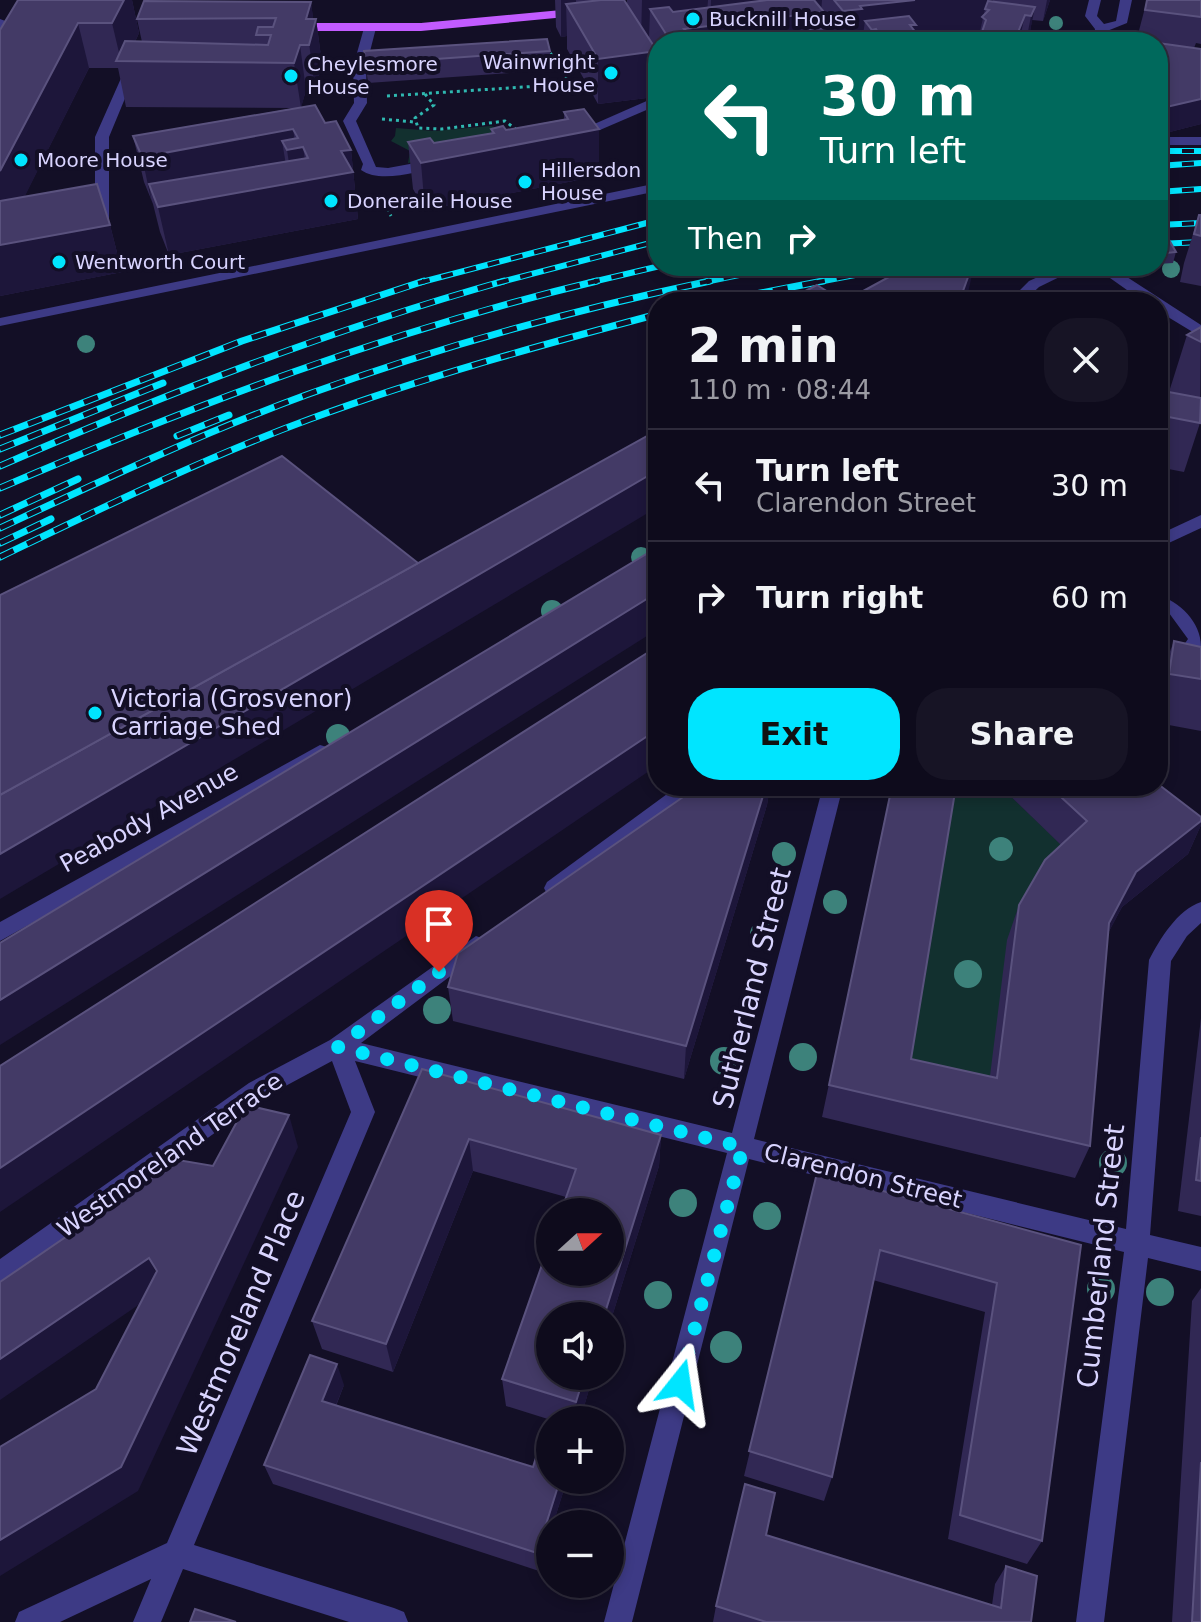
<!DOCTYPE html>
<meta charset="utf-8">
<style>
:root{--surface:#0e0b1c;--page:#171425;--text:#f1f3f6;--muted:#9b9ba3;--line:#2e2b3b;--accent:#00e5ff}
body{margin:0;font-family:"DejaVu Sans",sans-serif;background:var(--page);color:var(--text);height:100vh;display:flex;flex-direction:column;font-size:30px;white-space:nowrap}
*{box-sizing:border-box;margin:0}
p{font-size:26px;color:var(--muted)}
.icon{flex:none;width:44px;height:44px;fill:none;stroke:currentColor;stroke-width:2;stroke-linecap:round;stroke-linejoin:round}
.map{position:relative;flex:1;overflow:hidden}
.drawer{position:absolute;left:648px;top:292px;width:520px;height:504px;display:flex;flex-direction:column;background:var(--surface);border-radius:32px;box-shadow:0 4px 12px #0003,0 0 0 2px var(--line)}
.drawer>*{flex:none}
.guide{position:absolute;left:648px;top:32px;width:520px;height:244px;border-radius:32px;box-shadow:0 4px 12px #0003,0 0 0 2px var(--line);background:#00695c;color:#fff;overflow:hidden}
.needle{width:52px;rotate:69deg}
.buttons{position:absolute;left:536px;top:1198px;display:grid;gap:16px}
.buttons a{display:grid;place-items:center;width:88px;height:88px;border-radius:50%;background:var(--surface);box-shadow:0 4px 12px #0003,0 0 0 2px var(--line);font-size:40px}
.pin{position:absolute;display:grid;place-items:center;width:68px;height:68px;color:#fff;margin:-82px -34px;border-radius:50% 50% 50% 0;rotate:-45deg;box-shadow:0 0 8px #0007}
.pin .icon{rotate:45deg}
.me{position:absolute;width:88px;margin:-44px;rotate:15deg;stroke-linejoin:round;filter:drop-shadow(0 0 6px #0008)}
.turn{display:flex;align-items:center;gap:28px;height:168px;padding:0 40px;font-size:36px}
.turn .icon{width:104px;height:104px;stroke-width:2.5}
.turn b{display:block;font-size:56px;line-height:68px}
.then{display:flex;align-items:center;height:76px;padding:0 40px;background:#0003;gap:16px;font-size:30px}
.round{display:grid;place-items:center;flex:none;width:84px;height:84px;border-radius:32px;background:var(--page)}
.head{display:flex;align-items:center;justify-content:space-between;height:136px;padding:0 40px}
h1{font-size:48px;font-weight:600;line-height:60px}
.primary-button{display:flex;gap:16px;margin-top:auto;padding:16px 40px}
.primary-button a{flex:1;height:92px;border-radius:32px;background:var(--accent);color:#111;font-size:32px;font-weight:600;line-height:92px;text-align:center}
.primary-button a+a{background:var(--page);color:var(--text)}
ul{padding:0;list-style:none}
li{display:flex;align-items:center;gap:24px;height:112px;padding:0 40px;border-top:2px solid var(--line)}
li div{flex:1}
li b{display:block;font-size:30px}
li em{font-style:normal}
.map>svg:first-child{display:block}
.green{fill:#12302f}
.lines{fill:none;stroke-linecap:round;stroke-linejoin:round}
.path{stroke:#2fb8b0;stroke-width:3;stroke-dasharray:3 4;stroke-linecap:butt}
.minor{fill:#3d3a85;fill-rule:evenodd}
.major{fill:#c25bff;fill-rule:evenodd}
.rail-far1-casing{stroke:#00e5ff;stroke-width:6}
.rail-casing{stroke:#00e5ff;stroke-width:7}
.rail-far1{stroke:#130f26;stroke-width:4;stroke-dasharray:12;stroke-linecap:butt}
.rail{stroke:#130f26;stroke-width:5;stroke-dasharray:15;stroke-linecap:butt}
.tree{fill:#3d827b}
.wall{fill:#312854}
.shaded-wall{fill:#1d163a}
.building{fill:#433a66;stroke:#5a527e;stroke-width:2}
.route{stroke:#00e5ff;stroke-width:14;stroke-dasharray:0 25.2}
.poi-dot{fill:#00e5ff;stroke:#130f26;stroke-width:3}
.labels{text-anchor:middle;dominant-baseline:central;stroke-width:8;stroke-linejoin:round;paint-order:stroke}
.far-poi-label{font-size:20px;fill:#d9d4ff;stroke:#130f26;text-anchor:start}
.poi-label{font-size:24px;fill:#d9d4ff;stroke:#130f26;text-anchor:start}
.street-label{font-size:24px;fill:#d9d4ff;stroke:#130f26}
.near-street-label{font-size:28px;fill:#d9d4ff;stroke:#130f26}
</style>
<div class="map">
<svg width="1201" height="1622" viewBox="0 0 1201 1622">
<rect width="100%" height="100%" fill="#130f26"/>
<g class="green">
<path d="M490,126L499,128L514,146L408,163L410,151L391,141L395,136L396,128L435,131Z"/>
<path d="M953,786H1000L1074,857L986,1111L902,1092Z"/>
</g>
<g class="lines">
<g class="path">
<path d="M425,94L434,105L415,118L418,128L442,129L505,121L518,131"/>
<path d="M387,96L570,84L547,48"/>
<path d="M382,119L414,122"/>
<path d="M381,196L391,216"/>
</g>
<g class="minor">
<path d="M1089,0H1101L1097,16L1104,24L1116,21L1120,0H1132L1127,23L1107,31L1105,42H1093L1095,29L1085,16Z"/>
<path d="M0,19L8,22L0,31Z"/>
<path d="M370,24L376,28L366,67L367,103L356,121L376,167L388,168L437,159L442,160V166C419,171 381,184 361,170L363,164L343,121L354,103L353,67L364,28Z"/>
<path d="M132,63L138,67L109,137V219L102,223L95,219V137L126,67Z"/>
<path d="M658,96V105L579,139L567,136Z"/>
<rect x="1158" y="137" width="43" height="8"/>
<path d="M658,183V191L0,326V318Z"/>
<path d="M1062,266H1082L1039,287L1023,302H1008L1029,281Z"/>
<path d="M1093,266H1110L1201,325V337L1158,311V302H1144Z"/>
<path d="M1201,515V528L1158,548V535Z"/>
<path d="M1158,595C1179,601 1201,622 1201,646C1199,654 1191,662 1187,669L1158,675V661L1174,659L1188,639L1169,613L1158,608Z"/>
<path d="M320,745L327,747L330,752L327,757L0,941V922Z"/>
<path d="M678,786H702L699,791L561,894L554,896L547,894L544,888L547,882Z"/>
<path d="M823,786H843L754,1139L1126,1229L1149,960C1160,939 1177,910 1201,902V923L1187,936L1171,961L1150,1235L1201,1247V1271L1148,1258L1104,1622H1076L1124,1252L749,1159L632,1622H604L727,1153L355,1061L375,1112L194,1545L394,1608L404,1612L408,1622H349L183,1569L161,1622H133L151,1579L60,1622H15L19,1612L167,1543L351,1112L332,1061L265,1097L0,1286V1259L249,1083L330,1040L476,936L484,939L487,945L484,951L361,1043L732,1133Z"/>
</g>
<path class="major" d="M583,8L589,12L587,15L421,31H292L286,27L292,23H421Z"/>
<g class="rail-far1-casing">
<g id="rail-far1">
<path d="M1158,151H1201"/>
<path d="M1158,166L1201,163"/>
<path d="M1158,192L1201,189"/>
<path d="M1158,225L1201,223"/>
<path d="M1158,244L1201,242"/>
<path d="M418,283L658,220"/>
<path d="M497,283L658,241"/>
<path d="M588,283L660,266"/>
<path d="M700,283L784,266"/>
<path d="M813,283L902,266"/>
</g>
</g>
<g class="rail-casing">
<g id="rail">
<path d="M714,302L823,281"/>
<path d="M0,435L242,341L424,281"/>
<path d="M177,436L229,415"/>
<path d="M0,449L163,383"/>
<path d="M0,466C165,394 330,330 504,281"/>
<path d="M0,488C194,405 391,330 597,281"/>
<path d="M0,515L78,479"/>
<path d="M0,528C101,481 202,433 306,395C438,347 573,310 710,281"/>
<path d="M0,543L51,519"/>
<path d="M0,557C102,508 204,458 310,419C424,377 541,345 658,314"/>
</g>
</g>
<use href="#rail-far1" class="rail-far1"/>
<use href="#rail" class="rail"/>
</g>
<g class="tree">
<circle cx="1056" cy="23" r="7"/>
<circle cx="1171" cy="269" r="9"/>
<circle cx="86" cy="344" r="9"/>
<circle cx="641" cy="557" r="10"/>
<circle cx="552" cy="611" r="11"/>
<circle cx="338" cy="736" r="12"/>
<circle cx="1001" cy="849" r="12"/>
<circle cx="784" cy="854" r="12"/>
<circle cx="835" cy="902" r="12"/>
<circle cx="762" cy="934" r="12"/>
<circle cx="968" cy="974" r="14"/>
<circle cx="437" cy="1010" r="14"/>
<circle cx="803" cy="1057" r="14"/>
<circle cx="724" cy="1061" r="14"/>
<circle cx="1113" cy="1163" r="14"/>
<circle cx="683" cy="1203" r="14"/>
<circle cx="767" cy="1216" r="14"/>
<circle cx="1101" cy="1289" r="14"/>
<circle cx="1160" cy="1292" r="14"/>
<circle cx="658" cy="1295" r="14"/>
<circle cx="726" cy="1347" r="16"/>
</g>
<g class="wall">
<path d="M18,0H132L139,33L135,42H142L137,19L311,2L313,19H316L322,64L315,90H306L301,107L325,123L351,150L358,219L169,255L160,232L153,204L144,182L133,136L294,108L126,107L118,68H89L24,197L110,225L122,272L0,296V30Z"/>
<path d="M555,0H624L627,5V0H1050L1043,21L1032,20L1028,42H969H973L974,36L929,42H658V68L656,66L655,97L598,104L567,49V36L561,37L556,27Z"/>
<path d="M1147,0H1201V44L1196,43L1194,48L1201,49V124L1158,135V42H1136Z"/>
<path d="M364,51H550L551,70L368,83Z"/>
<path d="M564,112L599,129V176L425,210L413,189L408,142L434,143L491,133V129L506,130L564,119Z"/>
<path d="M658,128V150L650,140V130Z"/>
<path d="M1199,215H1201V286L1180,282L1184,263Z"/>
<path d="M1158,239L1176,252L1173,263L1158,264Z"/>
<path d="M1201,327L1200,423L1184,472L1158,467V390L1169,392L1187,335Z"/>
<path d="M1174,641L1201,647V731L1158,723V682Z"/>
<path d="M699,786H770L767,805L684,1079L453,1021L448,987Z"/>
<path d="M892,786L911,1059L990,1076L1007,940L1019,905L1061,845L1000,786H1158L1201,817V825L1188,854L1122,907L1108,933L1090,1146L1075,1178L822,1117Z"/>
<path d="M1201,1018V1216L1178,1211Z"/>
<path d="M422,1069L661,1135L659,1166L610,1323V1316L550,1376H593L580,1420H551L506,1406L502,1379L566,1197L473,1171L393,1372L322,1349L312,1321Z"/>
<path d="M817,1173L1081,1245L1042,1541L1027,1564L948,1539L985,1312L873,1280L832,1477L824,1501L744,1476Z"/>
<path d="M1201,1288V1622H1172L1192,1301Z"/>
<path d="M344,1385L336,1406L550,1480H567L553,1524H550L539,1571L273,1484L264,1465Z"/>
<path d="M766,1535L992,1605L995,1584L1006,1566L1031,1622H713L716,1606Z"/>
</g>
<g class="shaded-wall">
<path d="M124,0H132L139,33L126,61H121L112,23Z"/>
<path d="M561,0H576V21L566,4L567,36L561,37Z"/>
<path d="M642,0H708L706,26L650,9L649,39L641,40Z"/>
<path d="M711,0H822L821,13L824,12L821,42L782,34L781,42H666V34L684,29L710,26Z"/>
<path d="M915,0H993L987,35L989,10L985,9L979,36L974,34V36L929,42H884L876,29L865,21L862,42H840L843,11L860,6Z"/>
<path d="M1047,0H1050L1043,21Z"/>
<path d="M311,2L314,25L316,19L322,64L315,90L306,19Z"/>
<path d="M1035,7L1028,42H1026L1031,16Z"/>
<path d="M1025,15L1019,42H1014Z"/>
<path d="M78,23L89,68L12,222L0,224V171Z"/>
<path d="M300,45L306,90L301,108L294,63Z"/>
<path d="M657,51L655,97L598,104V59Z"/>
<path d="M1201,99V124L1158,135V122L1162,108Z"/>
<path d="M293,129L296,148L303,147L308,180L341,151L351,150L358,219L169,255L158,207L292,183L287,150L282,141L288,177L149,184L152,204L142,157Z"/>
<path d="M599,129V176L425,210L421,163Z"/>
<path d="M110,225L122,272L0,296V245Z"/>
<path d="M972,266H974L966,302H959Z"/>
<path d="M658,470V507L0,899V854Z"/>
<path d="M658,592V629L0,1045V1000Z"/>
<path d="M658,729V765L0,1212V1168Z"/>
<path d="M766,786H770L767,805L684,1079L686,1046Z"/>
<path d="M1201,821V825L1188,854L1122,907L1095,958L1109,923L1136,872Z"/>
<path d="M289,1115L298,1147L138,1491L0,1576V1540Z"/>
<path d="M661,1135L659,1166L610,1323V1316H604Z"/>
<path d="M469,1139L473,1171L393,1372L386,1344Z"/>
<path d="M149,1258L163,1288L0,1400V1359Z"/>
<path d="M337,1364L344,1385L329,1422L322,1401Z"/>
<path d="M584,1376H593L580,1420H577L576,1402Z"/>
<path d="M560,1480H567L553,1524H550V1535L539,1571L537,1553Z"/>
</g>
<g class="building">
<path d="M18,0H124L112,23H78L0,171V30Z"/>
<path d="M601,0H624L657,51L598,59L566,4Z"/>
<path d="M767,0H814L824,12L684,29L686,31L666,34L650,9L669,7L673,12Z"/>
<path d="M834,0H915L860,6L862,9L843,11Z"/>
<path d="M1147,0H1201V17L1145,10Z"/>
<path d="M144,1L311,2L306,19H316L309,45H300L294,63L116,61L125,41L268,45L271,35H256L258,27H273L276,18L137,19Z"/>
<path d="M988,1L1035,7L1031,16L1025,15L1014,42H977L979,37L974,34L982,32L986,20L982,17L989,10L985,9Z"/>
<path d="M909,16L916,25H910L923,42H884L881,39L876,29L872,30L865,21Z"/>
<path d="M825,27L833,36L827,37L831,42H788L782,34Z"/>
<path d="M547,39L550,51L366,64L364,51Z"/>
<path d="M1158,43L1201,49V99L1162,108H1158Z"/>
<path d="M315,105L325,123L336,121L351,150L341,151L353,172L158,207L149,184L308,158L303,147L287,150L282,141L298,138L293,129L142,157L133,136Z"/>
<path d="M584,109L599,129L421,163L408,142L430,138L434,143L494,133L491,129L503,126L506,130L568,119L564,112Z"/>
<path d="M658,128V140L650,130Z"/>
<path d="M97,184L110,225L0,245V201Z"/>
<path d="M1199,215H1201V236L1194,234Z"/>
<path d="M1168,238L1176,252L1158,254V239Z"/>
<path d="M909,266H972L959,302H843Z"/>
<path d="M817,285L844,302H784Z"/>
<path d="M772,296L782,302H759Z"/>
<path d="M1201,327V342L1187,335Z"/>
<path d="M1158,390L1201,398L1200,423L1158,415Z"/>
<path d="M658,430V470L0,854V795Z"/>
<path d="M282,456L418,563L0,795V595Z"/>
<path d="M658,547V592L0,1000V943Z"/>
<path d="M1174,641L1201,647V679L1169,674Z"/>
<path d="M658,646V729L0,1168V1066Z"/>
<path d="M1158,784L1201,817V821L1136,872L1109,923L1090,1146L829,1085L892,786H956L911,1059L997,1078L1019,905L1045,860L1087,821L1049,786H1158Z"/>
<path d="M699,786H766L686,1046L448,987L458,953Z"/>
<path d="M422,1069L661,1135L604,1316H550V1376H584L576,1402L502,1379L550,1242V1272H610V1212H561L576,1169L469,1139L386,1344L312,1321Z"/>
<path d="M246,1105L289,1115L121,1467L0,1540V1447L96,1389L157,1271L149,1258L0,1359V1282L178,1160L213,1166Z"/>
<path d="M1201,1137V1181L1196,1180Z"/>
<path d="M817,1173L1081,1245L1042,1541L960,1515L997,1283L880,1250L832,1477L749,1451Z"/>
<path d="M310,1355L337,1364L322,1401L533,1467L545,1429L550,1431V1480H560L537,1553L264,1465Z"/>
<path d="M1201,1462V1622H1192Z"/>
<path d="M745,1484L775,1493L766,1535L1001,1608L1006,1566L1037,1576L1031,1622H766L716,1606Z"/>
<path d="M195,1609L236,1622H190Z"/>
</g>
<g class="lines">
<path class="route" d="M439,972L338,1047L743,1147L680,1384"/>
</g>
<g class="poi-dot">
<circle cx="693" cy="19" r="8"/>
<circle cx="611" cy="73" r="8"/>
<circle cx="291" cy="76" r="8"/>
<circle cx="21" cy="160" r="8"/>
<circle cx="525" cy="182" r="8"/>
<circle cx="331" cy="201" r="8"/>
<circle cx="59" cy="262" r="8"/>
<circle cx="95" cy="713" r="8"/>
</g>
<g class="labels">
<g class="far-poi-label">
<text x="709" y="19">Bucknill House</text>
<text x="595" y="62" text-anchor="end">Wainwright<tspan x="595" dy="23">House</tspan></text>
<text x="307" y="64">Cheylesmore<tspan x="307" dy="23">House</tspan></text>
<text x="37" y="160">Moore House</text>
<text x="541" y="170">Hillersdon<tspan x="541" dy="23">House</tspan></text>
<text x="347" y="201">Doneraile House</text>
<text x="75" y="262">Wentworth Court</text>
</g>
<g class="poi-label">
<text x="111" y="699">Victoria (Grosvenor)<tspan x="111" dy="28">Carriage Shed</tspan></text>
</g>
<g class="street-label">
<text transform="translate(149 818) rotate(-29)">Peabody Avenue</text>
<text transform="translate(170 1155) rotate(-35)">Westmoreland Terrace</text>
<text transform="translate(863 1176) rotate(14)">Clarendon Street</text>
</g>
<g class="near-street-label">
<text transform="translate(752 988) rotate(-76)">Sutherland Street</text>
<text transform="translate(1101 1256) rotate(-84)">Cumberland Street</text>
<text transform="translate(241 1323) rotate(-67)">Westmoreland Place</text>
</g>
</g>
</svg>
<div class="buttons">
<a><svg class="needle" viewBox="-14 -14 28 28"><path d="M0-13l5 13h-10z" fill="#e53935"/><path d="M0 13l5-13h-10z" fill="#9b9ba3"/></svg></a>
<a><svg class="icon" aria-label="sound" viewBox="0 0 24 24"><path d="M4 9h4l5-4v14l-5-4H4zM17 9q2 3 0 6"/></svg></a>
<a>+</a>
<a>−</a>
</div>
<div class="pin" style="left:439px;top:972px;background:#d93025"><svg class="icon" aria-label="arrive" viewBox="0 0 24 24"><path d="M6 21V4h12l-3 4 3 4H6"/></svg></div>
<svg class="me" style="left:680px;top:1384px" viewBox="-20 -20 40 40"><path d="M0-17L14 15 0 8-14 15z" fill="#00e5ff" stroke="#fff" stroke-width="4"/></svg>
<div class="guide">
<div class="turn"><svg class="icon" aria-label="left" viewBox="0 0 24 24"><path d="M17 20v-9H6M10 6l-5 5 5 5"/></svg><div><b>30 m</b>Turn left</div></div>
<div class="then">Then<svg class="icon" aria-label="right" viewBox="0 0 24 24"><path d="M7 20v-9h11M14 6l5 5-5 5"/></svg></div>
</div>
<section class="drawer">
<div class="head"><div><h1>2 min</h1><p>110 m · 08:44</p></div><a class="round"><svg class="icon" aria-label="close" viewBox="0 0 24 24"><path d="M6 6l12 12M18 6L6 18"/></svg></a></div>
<ul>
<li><svg class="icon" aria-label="left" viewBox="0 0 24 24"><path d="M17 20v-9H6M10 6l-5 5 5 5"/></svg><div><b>Turn left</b><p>Clarendon Street</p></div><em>30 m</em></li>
<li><svg class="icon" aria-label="right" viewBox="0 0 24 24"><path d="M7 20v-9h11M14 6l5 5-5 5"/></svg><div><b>Turn right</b></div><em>60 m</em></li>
</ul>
<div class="primary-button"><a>Exit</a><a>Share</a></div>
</section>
</div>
